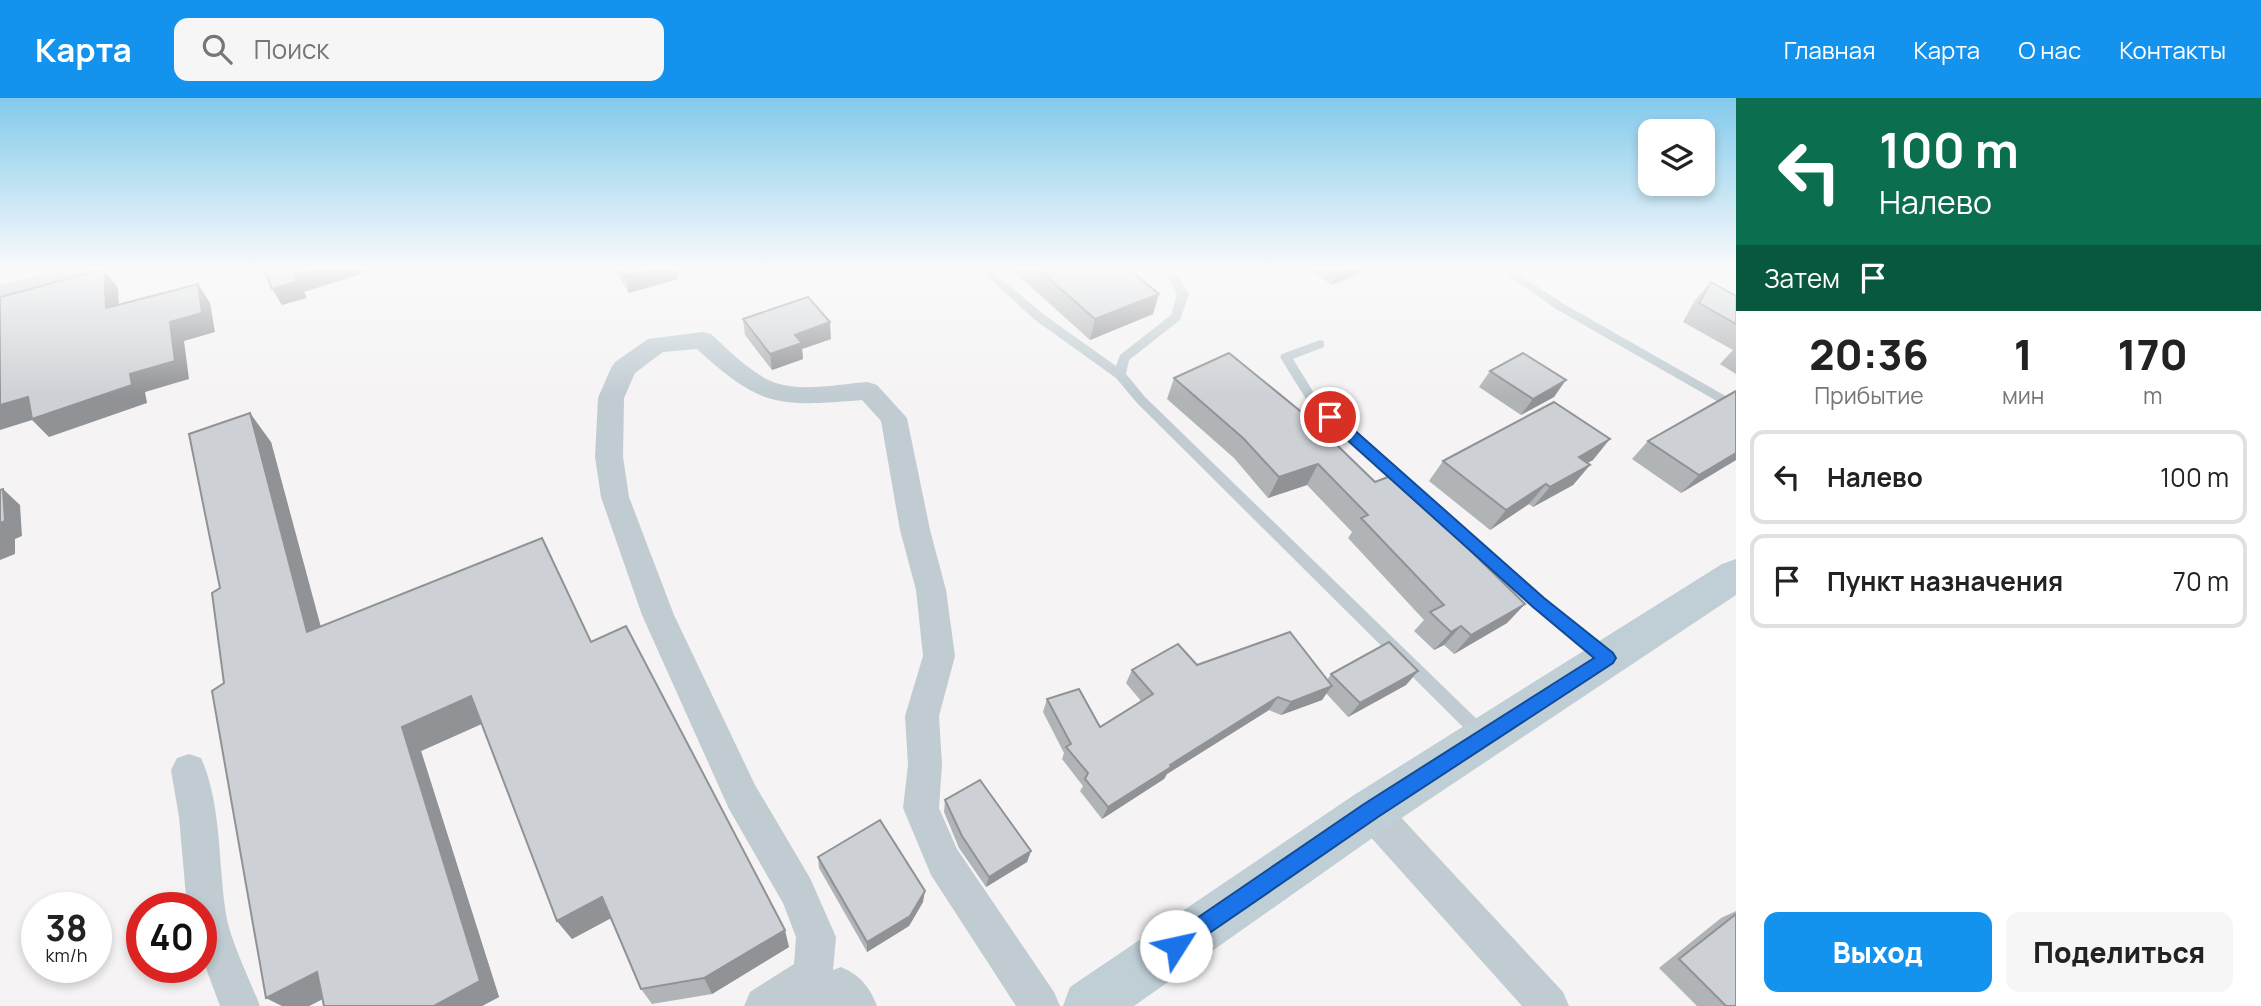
<!DOCTYPE html>
<html lang="ru">
<meta charset="utf-8">
<style>
:root{--surface:#fff;--page:#f6f6f6;--text:#222;--muted:#767676;--line:#e0e0e0;--accent:#1493ee}
body{margin:0;font-family:Manrope,sans-serif;background:var(--page);color:var(--text);height:100vh;display:flex;flex-direction:column;font-size:26px;white-space:nowrap}
*{box-sizing:border-box;margin:0}
p{font-size:23px;color:var(--muted)}
.icon{flex:none;width:38px;height:38px;fill:none;stroke:currentColor;stroke-width:2;stroke-linecap:round;stroke-linejoin:round}
.map{position:relative;flex:1;overflow:hidden}
.details{display:flex;flex-direction:column;background:var(--surface);width:525px}
.details>*{flex:none}
.hud{background:#0b6e4f;color:#fff;overflow:hidden}
.controls{position:absolute;left:1638px;top:21px;display:grid;gap:14px}
.controls a{display:grid;place-items:center;width:77px;height:77px;border-radius:14px;background:var(--surface);box-shadow:0 4px 10px #0003;font-size:35px}
.speed{position:absolute;left:21px;top:794px;display:flex;gap:14px;font-size:35px;font-weight:700;text-align:center}
.speed>*{display:grid;place-content:center;width:91px;height:91px;border-radius:50%;background:var(--surface);box-shadow:0 4px 10px #0003;line-height:1}
.speed small{font-size:18px;font-weight:400}
.speed .limit{border:10px solid #d22;background:#fff;color:#111}
.pin{position:absolute;display:grid;place-items:center;width:60px;height:60px;color:#fff;margin:-30px;border:4px solid #fff;border-radius:50%;box-shadow:0 2px 7px #0007}
.me{position:absolute;width:77px;margin:-38px;rotate:55deg;stroke-linejoin:round;filter:drop-shadow(0 0 5px #0008)}
.turn{display:flex;align-items:center;gap:24px;height:147px;padding:0 28px;font-size:32px}
.turn .icon{width:91px;height:91px;stroke-width:2.5}
.turn b{display:block;font-size:49px;line-height:60px}
.then{display:flex;align-items:center;height:66px;padding:0 28px;background:#0003;gap:14px;font-size:26px}
.eta{display:flex;justify-content:space-evenly;align-items:center;height:119px;text-align:center}
.eta b{font-size:42px;font-weight:800;line-height:49px}
.button{display:flex;gap:14px;margin-top:auto;padding:14px 28px}
.button a{flex:1;height:80px;border-radius:14px;background:var(--accent);color:#fff;font-size:28px;font-weight:800;line-height:80px;text-align:center}
.button a+a{background:var(--page);color:var(--text)}
ul{padding:0;list-style:none}
li{display:flex;align-items:center;gap:21px;height:94px;margin:0 14px 10px;padding:0 14px;border:4px solid var(--line);border-radius:14px}
li div{flex:1}
li b{display:block;font-size:26px}
li em{font-style:normal}
header{display:flex;align-items:center;gap:42px;box-sizing:border-box;height:98px;padding:0 35px;background:var(--accent);color:#fff}
header strong{font-size:33px}
nav{display:flex;gap:38px;margin-inline-start:auto;font-size:24px}
.search{width:490px;height:63px;background:var(--page);display:flex;align-items:center;gap:18px;box-sizing:border-box;padding:0 24px;border-radius:14px;color:var(--muted);font-size:26px}
main{display:flex;flex:1;min-height:0}
.map>svg:first-child{display:block}
.lines{fill:none;stroke-linecap:round;stroke-linejoin:round}
.lane{fill:#c0ccd2;fill-rule:evenodd}
.street{fill:#c0ccd2;fill-rule:evenodd}
.secondary{fill:#c0ced6;fill-rule:evenodd}
.wall{fill:#b0b4b7}
.shaded-wall{fill:#909295}
.building{fill:#cdd1d5;stroke:#909295;stroke-width:2}
.route{fill:#1a73e8;stroke:#114b97;stroke-width:2}
</style>
<header>
<strong>Карта</strong>
<div class="search"><svg class="icon" aria-label="search" viewBox="0 0 24 24"><circle cx="10" cy="10" r="6"/><path d="M15 15l6 6"/></svg>Поиск</div>
<nav><a>Главная</a><a>Карта</a><a>О нас</a><a>Контакты</a></nav>
</header>
<main>
<div class="map">
<svg width="1736" height="908" viewBox="0 0 1736 908">
<rect width="100%" height="100%" fill="#f5f3f3"/>
<g class="lines">
<g class="lane">
<path d="M979,171H990L1043,216L1116,268L1120,257L1171,217L1177,196L1164,171H1174L1189,196L1180,222L1129,262L1126,276L1145,299L1487,631L1489,636L1487,641L1481,643L1475,641L1137,305L1116,280L1035,222Z"/>
<path d="M1499,171H1511L1564,206L1736,304V314L1556,211Z"/>
<path d="M1320,242L1324,243V249L1293,261L1317,300L1403,379L1564,518L1611,554L1614,559L1611,564L1606,566L1601,564L1554,526L1393,385L1309,306L1280,259L1282,256Z"/>
</g>
<g class="street">
<path d="M67,171H106L103,176L0,201V187Z"/>
<path d="M702,234L711,236C730,253 751,276 776,285C803,294 840,286 868,284L877,287L907,320L930,432L946,492L955,558L939,618L942,667L939,710L957,751L1054,894L1060,908H1016L931,777L903,710L908,667L905,618L923,558L916,492L900,432L881,323L862,302C778,309 760,309 697,251L663,254L635,275L624,300L623,359L629,399L674,517L755,687L810,780L836,839L833,872L841,869C860,877 870,889 877,908H744L750,894L794,866L796,839L783,805L729,711L642,517L601,399L595,359L598,300L611,270L615,264L648,241Z"/>
<path d="M189,656L201,660C222,707 218,766 226,816C230,842 250,882 260,908H220L201,857V810H187L179,719L171,672L177,660Z"/>
<path d="M1371,696L1384,701L1563,894L1569,908H1522L1358,725L1353,713L1358,701Z"/>
</g>
<path class="secondary" d="M1736,461V497L1388,729L1134,908H1063L1070,889L1354,697L1722,466Z"/>
</g>
<g class="wall">
<path d="M614,171H679L680,177L677,178L678,181L629,195Z"/>
<path d="M1011,171H1129L1153,216L1090,242Z"/>
<path d="M1308,171H1369L1332,187Z"/>
<path d="M1711,184L1736,198V276L1720,266L1733,252L1683,224L1695,202Z"/>
<path d="M743,221L831,241L802,251L803,261L772,272L745,237Z"/>
<path d="M1490,273L1554,299L1521,317L1479,289Z"/>
<path d="M1174,280L1375,384L1525,506L1507,525L1454,556L1444,547L1434,552L1414,533L1424,522L1348,440L1352,434L1307,387L1268,400L1234,360L1167,301Z"/>
<path d="M1736,292V362L1681,395L1632,361L1648,343Z"/>
<path d="M271,344L321,529L591,544L789,849L712,896L652,906L641,891L611,820L572,841L557,823L482,626L421,653L499,899L482,908H324L323,901L309,908H282L266,900L224,585L220,490Z"/>
<path d="M1593,362L1587,365L1590,367L1573,387L1533,409L1529,406L1490,432L1429,383L1443,363Z"/>
<path d="M1197,567L1327,582L1331,576L1418,573L1406,587L1348,619L1326,595L1322,602L1281,617L1269,612L1167,676L1164,681L1102,721L1080,693L1083,688L1062,661L1064,655L1043,614L1047,601L1100,629L1141,603L1126,585L1132,572Z"/>
<path d="M945,702L1031,753L1027,764L986,789L959,750L944,714Z"/>
<path d="M818,759L923,804L909,828L867,854L819,770Z"/>
<path d="M1736,813V908H1697L1659,870L1721,820Z"/>
</g>
<g class="shaded-wall">
<path d="M104,171L118,190L120,229L106,210Z"/>
<path d="M317,171H376L304,194L307,200L282,207L272,191L295,178Z"/>
<path d="M654,171H679L680,177L677,178L678,181L629,195L625,178Z"/>
<path d="M1340,171H1369L1332,187Z"/>
<path d="M198,186L210,205L215,234L184,243L189,281L145,294L147,305L49,339L32,322L0,332V307L28,299L130,276L170,224Z"/>
<path d="M1159,196L1153,216L1090,242L1095,221Z"/>
<path d="M830,224L831,241L802,251L803,261L772,272L770,256L795,237Z"/>
<path d="M1566,282L1554,299L1521,317L1533,301Z"/>
<path d="M250,315L271,344L329,560L307,534Z"/>
<path d="M1610,341L1593,362L1562,379L1579,359Z"/>
<path d="M1736,355V362L1681,395L1699,377Z"/>
<path d="M1318,366L1307,387L1268,400L1279,379Z"/>
<path d="M1590,367L1573,387L1533,409L1550,389Z"/>
<path d="M1546,386L1529,406L1490,432L1506,412Z"/>
<path d="M3,391L20,407L22,438L15,441V456L0,462V425Z"/>
<path d="M1525,506L1507,525L1454,556L1471,537Z"/>
<path d="M1461,528L1444,547L1434,552L1451,534Z"/>
<path d="M1418,573L1406,587L1348,619L1360,605Z"/>
<path d="M1332,588L1322,602L1281,617L1291,604Z"/>
<path d="M471,598L488,623L421,653L499,899L482,908H434L402,629Z"/>
<path d="M1278,599L1269,612L1167,676L1164,681L1102,721L1108,709L1170,667Z"/>
<path d="M1031,753L1027,764L986,789L989,779Z"/>
<path d="M925,793L923,804L909,828L867,854V844Z"/>
<path d="M602,799L615,818L572,841L557,823Z"/>
<path d="M785,832L789,849L712,896L704,880Z"/>
<path d="M317,874L344,890L309,908H282L266,900Z"/>
</g>
<g class="building">
<path d="M104,171L106,210L198,186L202,215L170,224L175,263L130,276L132,287L32,321L28,299L0,307V199Z"/>
<path d="M264,171H317L295,178L298,183L272,191Z"/>
<path d="M620,171H654L625,178Z"/>
<path d="M1038,171H1129L1159,196L1095,221Z"/>
<path d="M1711,184L1736,198V226L1699,205Z"/>
<path d="M808,199L830,224L795,237L802,245L770,256L743,221Z"/>
<path d="M1229,255L1310,321L1375,384L1393,377L1525,506L1471,537L1461,528L1451,534L1430,514L1444,507L1361,420L1368,417L1318,366L1279,379L1243,340L1174,280Z"/>
<path d="M1523,255L1566,282L1533,301L1490,273Z"/>
<path d="M1736,293V355L1699,377L1648,343Z"/>
<path d="M1554,304L1610,341L1579,359L1590,367L1550,389L1546,386L1506,412L1443,363Z"/>
<path d="M250,315L307,534L542,440L591,544L626,528L785,832L704,880L641,891L602,799L557,823L471,598L402,629L480,883L434,908H324L317,874L266,900L212,593L224,585L212,495L220,490L189,336Z"/>
<path d="M3,391L5,423L0,425V392Z"/>
<path d="M1290,534L1332,588L1291,604L1278,599L1170,667L1171,669L1108,709L1085,681L1088,675L1066,649L1071,646L1047,601L1079,591L1100,629L1153,596L1132,572L1178,546L1197,567Z"/>
<path d="M1389,544L1418,573L1360,605L1331,576Z"/>
<path d="M980,682L1031,753L989,779L962,738L945,702Z"/>
<path d="M880,722L925,793L910,818L867,844L818,759Z"/>
<path d="M1736,816V908H1726L1679,861Z"/>
</g>
<linearGradient id="sky" x2="0" y2="1"><stop stop-color="#83caec"/><stop offset="0.57" stop-color="#fafafa"/><stop offset="1" stop-color="#fafafa" stop-opacity="0"/></linearGradient>
<rect width="1736" height="298" fill="url(#sky)"/>
<path class="route" d="M1330,314L1335,315L1544,500L1613,555L1616,560L1613,565L1378,719L1176,858L1168,855L1165,848L1168,840L1364,706L1594,560L1533,509L1325,322L1323,319Z"/>
</svg>
<div class="controls">
<a><svg class="icon" aria-label="layers" viewBox="0 0 24 24"><path d="M12 4l9 5-9 5-9-5zM3 14l9 5 9-5"/></svg></a>
</div>
<div class="speed"><div>38<small>km/h</small></div><div class="limit">40</div></div>
<div class="pin" style="left:1330px;top:319px;background:#d93025"><svg class="icon" aria-label="arrive" viewBox="0 0 24 24"><path d="M6 21V4h12l-3 4 3 4H6"/></svg></div>
<svg class="me" style="left:1176px;top:848px" viewBox="-20 -20 40 40"><circle r="19" fill="#fff"/><path d="M0-13L10 11 0 6-10 11z" fill="#1a73e8"/></svg>
</div>
<section class="details">
<div class="hud">
<div class="turn"><svg class="icon" aria-label="left" viewBox="0 0 24 24"><path d="M17 20v-9H6M10 6l-5 5 5 5"/></svg><div><b>100 m</b>Налево</div></div>
<div class="then">Затем<svg class="icon" aria-label="arrive" viewBox="0 0 24 24"><path d="M6 21V4h12l-3 4 3 4H6"/></svg></div>
</div>
<div class="eta">
<div><b>20:36</b><p>Прибытие</p></div>
<div><b>1</b><p>мин</p></div>
<div><b>170</b><p>m</p></div>
</div>
<ul>
<li><svg class="icon" aria-label="left" viewBox="0 0 24 24"><path d="M17 20v-9H6M10 6l-5 5 5 5"/></svg><div><b>Налево</b></div><em>100 m</em></li>
<li><svg class="icon" aria-label="arrive" viewBox="0 0 24 24"><path d="M6 21V4h12l-3 4 3 4H6"/></svg><div><b>Пункт назначения</b></div><em>70 m</em></li>
</ul>
<div class="button"><a>Выход</a><a>Поделиться</a></div>
</section>
</main>
